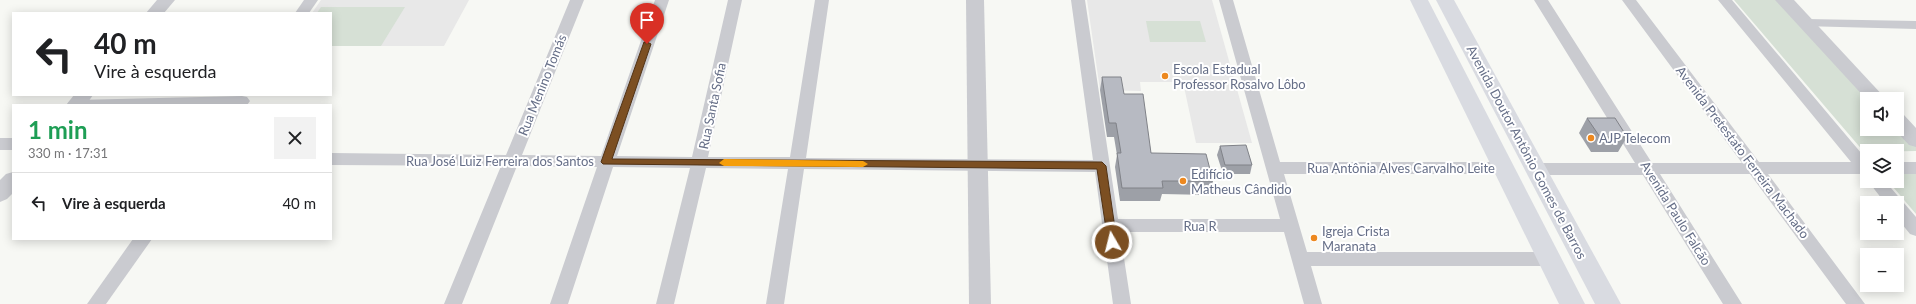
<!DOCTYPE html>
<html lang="pt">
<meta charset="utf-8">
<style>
:root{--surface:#fff;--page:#f2f2f2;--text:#202124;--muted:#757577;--line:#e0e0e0}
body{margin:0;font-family:Lato,sans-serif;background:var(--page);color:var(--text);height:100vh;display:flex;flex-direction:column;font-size:15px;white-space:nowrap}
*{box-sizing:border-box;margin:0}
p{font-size:13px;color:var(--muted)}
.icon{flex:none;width:22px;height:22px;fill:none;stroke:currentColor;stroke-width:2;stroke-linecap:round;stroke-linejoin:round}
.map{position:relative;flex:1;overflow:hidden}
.drawer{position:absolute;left:12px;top:104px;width:320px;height:136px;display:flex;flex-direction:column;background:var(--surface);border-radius:0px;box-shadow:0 2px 10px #0003}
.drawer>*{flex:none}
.hud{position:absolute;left:12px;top:12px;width:320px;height:84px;border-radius:0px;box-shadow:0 2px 10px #0003;background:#fff;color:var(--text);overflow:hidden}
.fabs{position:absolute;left:1860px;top:92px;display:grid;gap:8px}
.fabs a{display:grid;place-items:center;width:44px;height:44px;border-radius:0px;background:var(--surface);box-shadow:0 2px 10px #0003;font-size:20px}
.pin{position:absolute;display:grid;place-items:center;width:34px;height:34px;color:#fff;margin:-41px -17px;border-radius:50% 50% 50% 0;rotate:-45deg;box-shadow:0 0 4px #0007}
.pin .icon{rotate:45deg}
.me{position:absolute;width:44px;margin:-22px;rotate:352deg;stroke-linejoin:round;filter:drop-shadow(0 0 3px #0008)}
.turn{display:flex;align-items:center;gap:14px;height:84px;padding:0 16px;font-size:18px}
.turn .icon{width:52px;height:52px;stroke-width:2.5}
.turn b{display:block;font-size:28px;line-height:34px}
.round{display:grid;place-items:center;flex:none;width:42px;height:42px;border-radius:0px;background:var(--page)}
.overview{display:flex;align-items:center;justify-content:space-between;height:68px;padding:0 16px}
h1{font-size:24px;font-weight:700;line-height:30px;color:#1e9e55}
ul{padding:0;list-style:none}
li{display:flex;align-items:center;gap:12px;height:60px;padding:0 16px;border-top:1px solid var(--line)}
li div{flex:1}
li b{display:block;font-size:15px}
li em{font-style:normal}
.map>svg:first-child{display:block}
.built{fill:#e8e8e8}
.green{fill:#d6e0d5}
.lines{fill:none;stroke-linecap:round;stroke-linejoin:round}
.minor{fill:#cacbd0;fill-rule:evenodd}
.tertiary{fill:#cacbd0;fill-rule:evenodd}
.secondary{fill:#d9dbe1;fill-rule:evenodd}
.wall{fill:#9da0a7}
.building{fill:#b7bac2;stroke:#808288}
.route{fill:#7c4f22;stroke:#513316}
.slow{fill:#f59e0b}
.poi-dot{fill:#ed881f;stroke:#fff;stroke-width:1.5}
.labels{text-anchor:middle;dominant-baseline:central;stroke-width:4;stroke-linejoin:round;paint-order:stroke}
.poi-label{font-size:13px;fill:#656e87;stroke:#fff;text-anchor:start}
.street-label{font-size:13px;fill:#656e87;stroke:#fff}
</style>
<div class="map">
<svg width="1916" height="304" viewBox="0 0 1916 304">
<rect width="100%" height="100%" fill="#f7f8f4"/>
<g class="built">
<path d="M321,0H469L444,46H331V13H312Z"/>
<path d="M1087,0H1212L1252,143H1196L1183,82H1140L1141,91L1100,90Z"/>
</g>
<g class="green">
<path d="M1734,0H1778L1867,99V129H1897L1916,145V151L1864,152Z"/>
<path d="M321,7H405L381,46H331V13H317Z"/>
<path d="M1146,21H1200L1206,42H1150Z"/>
<path d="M1897,170H1916V214L1888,181H1897Z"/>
</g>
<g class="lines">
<g class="minor">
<path d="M304,0H318L309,13H295Z"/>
<path d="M570,0H584L522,155L601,156L655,0H669L617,156L692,157L728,0H742L708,157H790L815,0H829L806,158L1093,160L1071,0H1085L1118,219H1280L1219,0H1233L1280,162H1504L1510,164L1512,168L1510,172L1504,174H1284L1307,252H1550L1556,254L1559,259L1556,264L1550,266H1311L1322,304H1304L1284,232H1120L1131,304H1113L1095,172L804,169L784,304H766L788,169L706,168L674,304H656L690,168L613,167L568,304H550L597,167L517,166L462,304H444L501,166L331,165V153L506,155Z"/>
<path d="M1534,0H1548L1652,163H1742L1622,0H1636L1759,162H1851L1718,0H1732L1867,160V177L1860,174H1768L1865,304H1846L1750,174H1660L1742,304H1723L1643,175H1536L1530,173L1528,169L1530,165L1536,163H1635Z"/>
<path d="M1807,19L1916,21V29L1802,26L1800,23L1802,20Z"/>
<path d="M242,96L247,97L250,101L247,105H68L71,101L76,100Z"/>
<rect x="0" y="138" width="13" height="12"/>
<rect x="1897" y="162" width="19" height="12"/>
<path d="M1868,181H1885L1916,217V236L1910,234L1897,218V203H1885Z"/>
<path d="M133,239H152L106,304H87Z"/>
</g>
<g class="tertiary">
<path d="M157,0H175L164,13H146Z"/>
<path d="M966,0H984L991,304H969Z"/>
<path d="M1775,0H1794L1886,99L1867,100Z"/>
<path d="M74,95H93L86,105H66Z"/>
<path d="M1897,113L1904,115L1916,128V147L1909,145L1894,129H1897Z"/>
<path d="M13,172V193L7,199L0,202V180L6,174Z"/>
</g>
<g class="secondary">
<path d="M1410,0H1428L1585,304H1559Z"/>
<path d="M1436,0H1454L1621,304H1595Z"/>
</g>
</g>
<g class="wall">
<path d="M1102,77L1124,94L1151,153L1213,181L1209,195L1162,194L1160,201H1120L1115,167L1117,155L1114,137H1107L1100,90Z"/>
<path d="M1587,118L1627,137L1618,152H1591L1579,133Z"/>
<path d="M1220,146L1252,165L1250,174H1223L1217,155Z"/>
</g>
<g class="building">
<path d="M1102,77H1121L1124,94H1143L1151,153L1206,154L1213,181H1162L1163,188H1122L1117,153H1121L1116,123H1109Z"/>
<path d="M1587,118H1615L1627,137H1600Z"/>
<path d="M1246,145L1252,165H1225L1220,146Z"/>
</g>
<path class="route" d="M644,42H647L651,44L612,159L1102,162L1106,166L1117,242L1112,245L1108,242L1097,169L603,164L601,162Z"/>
<path class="slow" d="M724,159L863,161L868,164L863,167L724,166L719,163Z"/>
<g class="poi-dot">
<circle cx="1165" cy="76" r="4"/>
<circle cx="1591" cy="138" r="4"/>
<circle cx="1183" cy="181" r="4"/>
<circle cx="1314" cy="238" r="4"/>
</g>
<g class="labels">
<g class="poi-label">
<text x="1173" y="69">Escola Estadual<tspan x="1173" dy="15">Professor Rosalvo Lôbo</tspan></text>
<text x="1599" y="138">AJP Telecom</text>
<text x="1191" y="174">Edifício<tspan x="1191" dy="15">Matheus Cândido</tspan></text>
<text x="1322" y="231">Igreja Crista<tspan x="1322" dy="15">Maranata</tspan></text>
</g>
<g class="street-label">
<text transform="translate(542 85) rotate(-68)">Rua Menino Tomás</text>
<text transform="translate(712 106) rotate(-78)">Rua Santa Sofia</text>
<text transform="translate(1527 152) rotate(62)">Avenida Doutor Antônio Gomes de Barros</text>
<text transform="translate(1743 152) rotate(53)">Avenida Pretestato Ferreira Machado</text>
<text x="500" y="161">Rua José Luiz Ferreira dos Santos</text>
<text x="1401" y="168">Rua Antônia Alves Carvalho Leite</text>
<text transform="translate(1676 213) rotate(58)">Avenida Paulo Falcão</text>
<text x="1200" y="226">Rua R</text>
</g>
</g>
</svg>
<div class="fabs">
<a><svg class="icon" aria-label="sound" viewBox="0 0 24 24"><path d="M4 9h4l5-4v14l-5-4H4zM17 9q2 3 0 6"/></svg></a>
<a><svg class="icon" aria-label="layers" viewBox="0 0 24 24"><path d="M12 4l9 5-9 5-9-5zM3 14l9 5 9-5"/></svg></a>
<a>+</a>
<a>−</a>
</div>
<div class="pin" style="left:647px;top:44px;background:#d93025"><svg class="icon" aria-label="arrive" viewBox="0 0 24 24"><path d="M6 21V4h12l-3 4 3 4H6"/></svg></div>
<svg class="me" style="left:1112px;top:242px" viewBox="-20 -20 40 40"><circle r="17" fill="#7c4f22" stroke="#fff" stroke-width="3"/><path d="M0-11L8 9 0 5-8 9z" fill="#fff"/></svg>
<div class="hud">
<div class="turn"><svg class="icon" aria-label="left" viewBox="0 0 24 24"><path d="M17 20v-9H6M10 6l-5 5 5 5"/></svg><div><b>40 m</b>Vire à esquerda</div></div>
</div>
<section class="drawer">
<div class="overview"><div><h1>1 min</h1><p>330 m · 17:31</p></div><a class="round"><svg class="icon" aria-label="close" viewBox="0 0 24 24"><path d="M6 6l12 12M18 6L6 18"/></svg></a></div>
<ul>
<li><svg class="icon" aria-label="left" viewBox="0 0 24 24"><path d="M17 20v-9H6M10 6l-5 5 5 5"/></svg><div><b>Vire à esquerda</b></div><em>40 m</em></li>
</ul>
</section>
</div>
